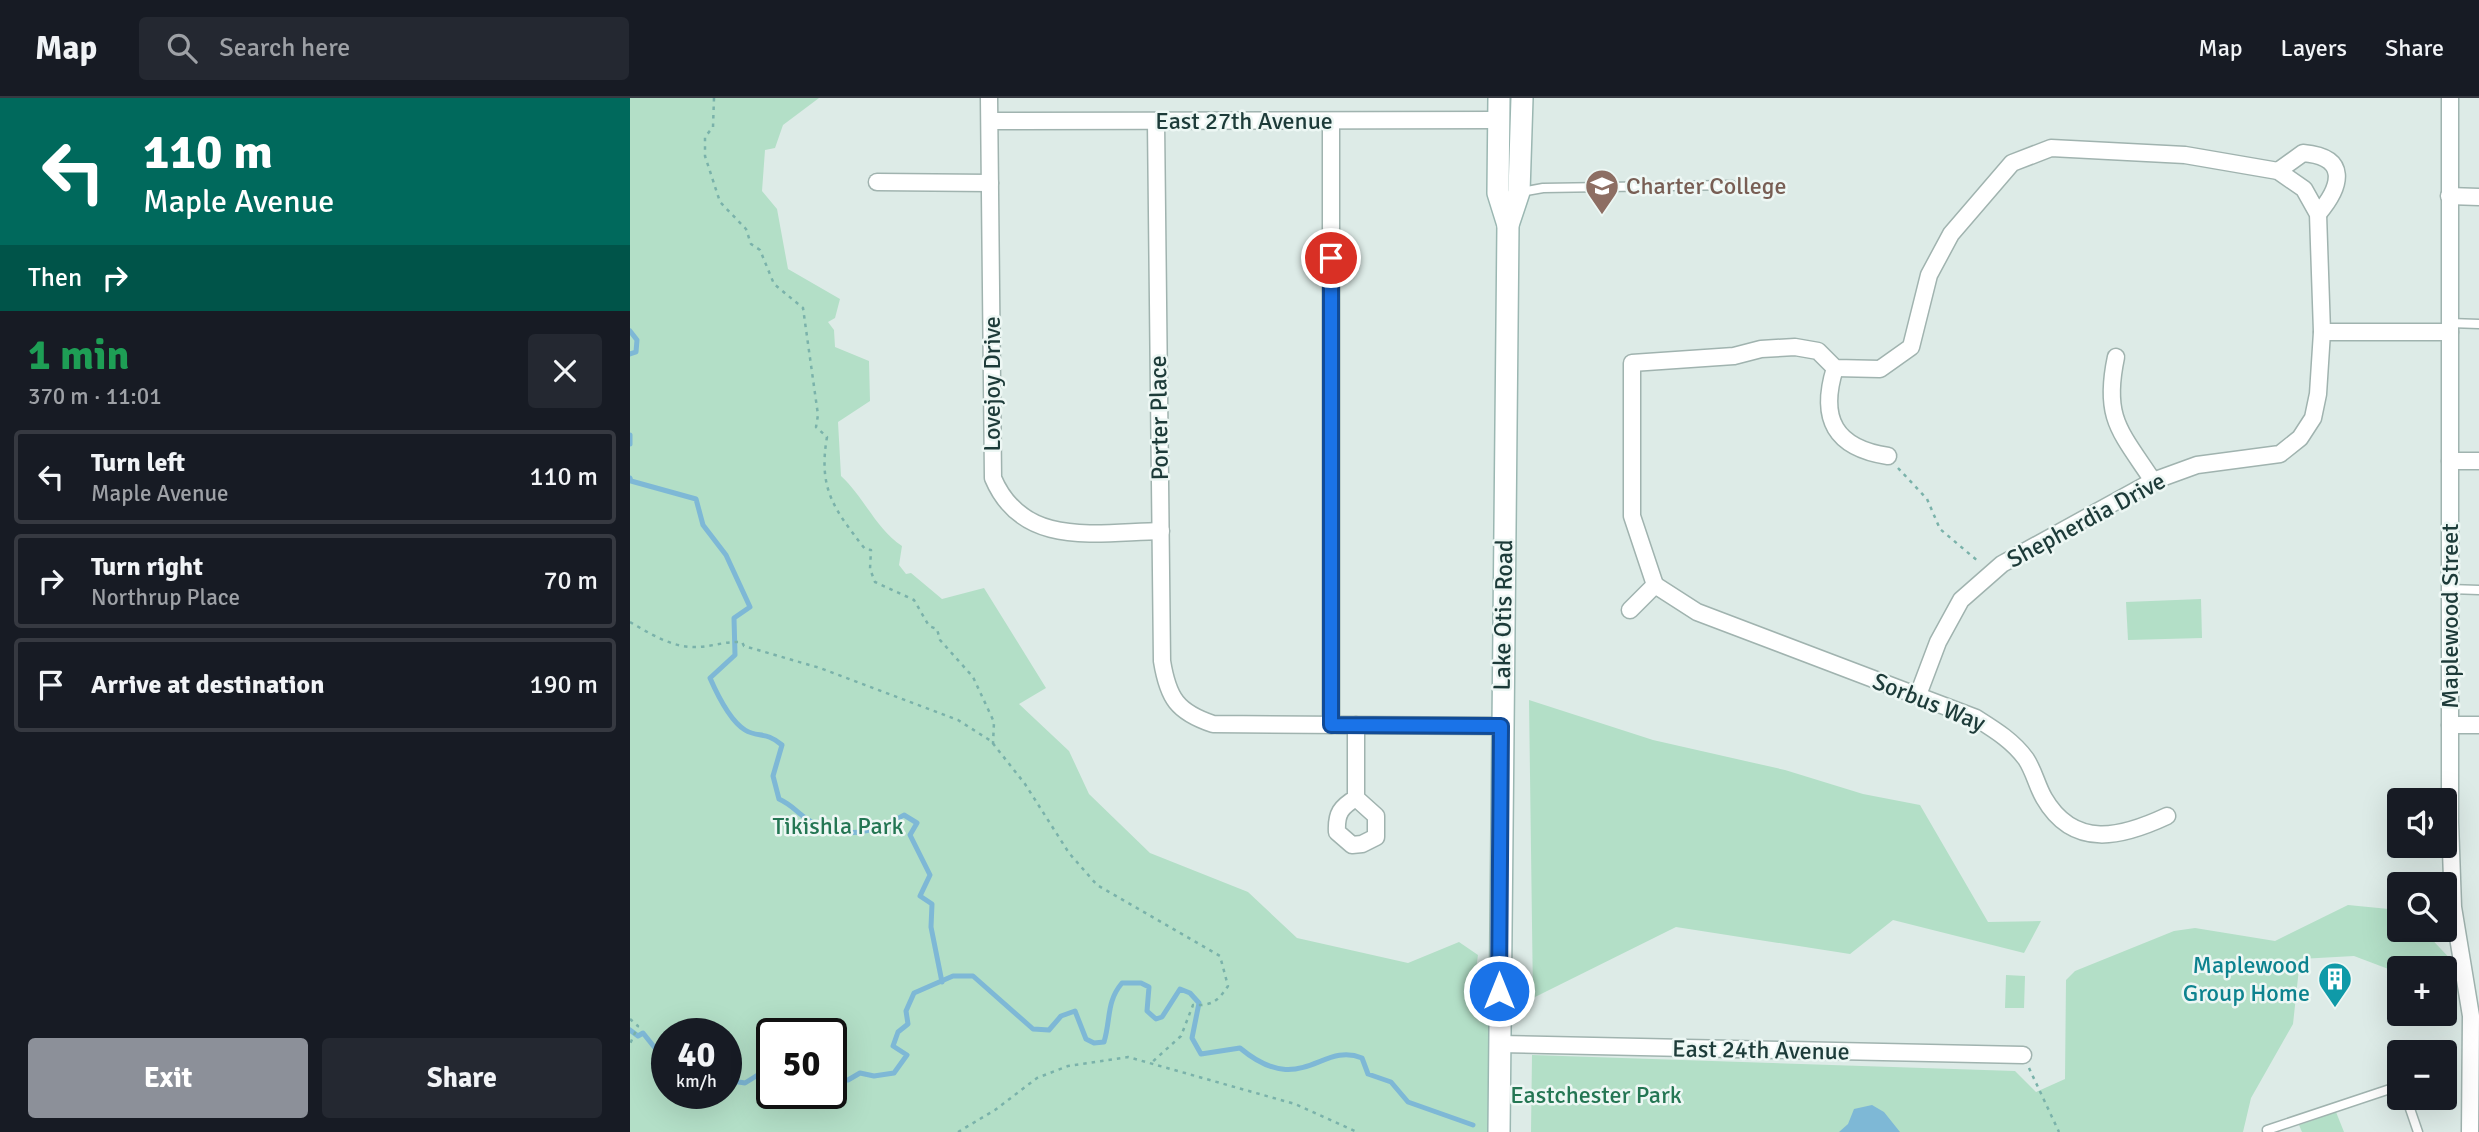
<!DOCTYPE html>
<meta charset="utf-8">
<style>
:root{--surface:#171b24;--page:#242831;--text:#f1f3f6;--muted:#9ea1a6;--line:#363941;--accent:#8c9099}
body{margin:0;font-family:Signika,sans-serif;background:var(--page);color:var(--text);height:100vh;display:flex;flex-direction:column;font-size:26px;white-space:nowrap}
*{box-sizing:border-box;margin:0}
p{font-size:23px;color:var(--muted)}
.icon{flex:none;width:38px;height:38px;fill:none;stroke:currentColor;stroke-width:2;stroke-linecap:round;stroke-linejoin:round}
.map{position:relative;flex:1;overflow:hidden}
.side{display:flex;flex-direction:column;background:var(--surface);width:630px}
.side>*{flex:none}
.top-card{background:#00695c;color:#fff;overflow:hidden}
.controls{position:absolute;left:1757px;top:690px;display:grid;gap:14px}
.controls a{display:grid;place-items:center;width:70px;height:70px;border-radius:7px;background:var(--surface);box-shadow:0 7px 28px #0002;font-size:35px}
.speed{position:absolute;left:21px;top:920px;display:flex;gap:14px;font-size:35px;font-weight:700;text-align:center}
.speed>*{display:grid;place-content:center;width:91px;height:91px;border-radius:50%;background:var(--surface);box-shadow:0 7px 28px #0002;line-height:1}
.speed small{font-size:18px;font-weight:400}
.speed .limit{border:4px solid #111;border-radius:10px;background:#fff;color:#111}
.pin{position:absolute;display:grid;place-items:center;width:60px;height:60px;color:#fff;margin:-30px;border:4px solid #fff;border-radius:50%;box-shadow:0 2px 7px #0007}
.me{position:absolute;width:77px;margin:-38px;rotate:0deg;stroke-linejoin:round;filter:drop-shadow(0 0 5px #0008)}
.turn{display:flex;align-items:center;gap:24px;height:147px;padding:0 28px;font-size:32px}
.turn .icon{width:91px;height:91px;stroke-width:2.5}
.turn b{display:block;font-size:49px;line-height:60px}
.then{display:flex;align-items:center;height:66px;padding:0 28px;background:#0003;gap:14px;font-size:26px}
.round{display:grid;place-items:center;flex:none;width:74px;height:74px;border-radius:7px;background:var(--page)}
.overview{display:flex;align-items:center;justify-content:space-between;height:119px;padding:0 28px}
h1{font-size:42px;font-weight:700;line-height:52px;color:#1e9e55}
.cta{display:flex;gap:14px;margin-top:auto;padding:14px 28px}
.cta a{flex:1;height:80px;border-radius:7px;background:var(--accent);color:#fff;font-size:28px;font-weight:700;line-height:80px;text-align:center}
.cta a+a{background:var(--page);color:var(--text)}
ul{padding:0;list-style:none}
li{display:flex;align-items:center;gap:21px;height:94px;margin:0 14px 10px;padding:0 14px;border:4px solid var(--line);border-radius:7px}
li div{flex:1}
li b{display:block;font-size:26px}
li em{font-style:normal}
header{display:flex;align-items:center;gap:42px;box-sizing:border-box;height:98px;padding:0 35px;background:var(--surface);border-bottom:2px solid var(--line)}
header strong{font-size:33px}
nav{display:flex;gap:38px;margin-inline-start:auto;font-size:24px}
.search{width:490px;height:63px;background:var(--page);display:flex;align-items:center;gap:18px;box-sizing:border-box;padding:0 24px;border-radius:7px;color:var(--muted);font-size:26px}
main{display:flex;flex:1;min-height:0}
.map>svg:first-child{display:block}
.green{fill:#b3dfc7;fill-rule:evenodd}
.water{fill:#7eb8d6}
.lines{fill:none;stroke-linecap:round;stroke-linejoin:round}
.stream{stroke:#7eb8d6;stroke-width:5}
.service-casing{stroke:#a0b3af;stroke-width:11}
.minor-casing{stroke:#a0b3af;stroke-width:19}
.secondary-casing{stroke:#9bb7b2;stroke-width:24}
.path{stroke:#7ab2aa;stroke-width:2.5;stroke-dasharray:3.5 5;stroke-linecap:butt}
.service{stroke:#fff;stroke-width:8}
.minor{stroke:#fff;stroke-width:16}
.secondary{stroke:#fff;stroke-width:21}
.route-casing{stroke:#114b97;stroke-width:18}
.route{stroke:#1a73e8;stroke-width:12}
.labels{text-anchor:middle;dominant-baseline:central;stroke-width:5;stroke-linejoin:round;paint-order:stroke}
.street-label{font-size:24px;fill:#1d3b39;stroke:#edf7f4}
.education-label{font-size:24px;fill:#785e54;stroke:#edf7f4;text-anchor:start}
.park-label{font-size:24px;fill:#247653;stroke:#edf7f4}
.culture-label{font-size:24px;fill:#0d838f;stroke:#edf7f4;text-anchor:end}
</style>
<header>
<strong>Map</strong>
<div class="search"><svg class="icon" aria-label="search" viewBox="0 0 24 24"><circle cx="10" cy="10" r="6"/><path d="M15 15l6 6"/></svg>Search here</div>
<nav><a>Map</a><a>Layers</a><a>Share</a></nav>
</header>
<main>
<section class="side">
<div class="top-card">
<div class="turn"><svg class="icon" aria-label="left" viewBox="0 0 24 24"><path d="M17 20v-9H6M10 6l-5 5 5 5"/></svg><div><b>110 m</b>Maple Avenue</div></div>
<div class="then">Then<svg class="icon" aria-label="right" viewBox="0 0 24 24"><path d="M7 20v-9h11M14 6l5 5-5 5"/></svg></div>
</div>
<div class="overview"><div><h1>1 min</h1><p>370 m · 11:01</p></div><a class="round"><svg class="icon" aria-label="close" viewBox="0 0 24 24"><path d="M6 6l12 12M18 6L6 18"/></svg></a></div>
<ul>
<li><svg class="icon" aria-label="left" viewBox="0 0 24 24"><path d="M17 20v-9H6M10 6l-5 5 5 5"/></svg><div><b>Turn left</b><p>Maple Avenue</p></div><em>110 m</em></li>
<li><svg class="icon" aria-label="right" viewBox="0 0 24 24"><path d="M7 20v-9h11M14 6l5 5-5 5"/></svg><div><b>Turn right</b><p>Northrup Place</p></div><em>70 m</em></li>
<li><svg class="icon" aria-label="arrive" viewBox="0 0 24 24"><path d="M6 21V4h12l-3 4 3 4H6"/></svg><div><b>Arrive at destination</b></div><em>190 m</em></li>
</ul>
<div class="cta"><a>Exit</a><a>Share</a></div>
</section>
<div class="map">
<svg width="1849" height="1034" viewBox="0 0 1849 1034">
<rect width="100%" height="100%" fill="#ddebe7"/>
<g class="green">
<path d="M0,0H189L153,27L145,50L135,52L132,93L147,111L158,171L210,201L205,220L198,224L204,232L205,249L239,263L240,303L208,324L211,378C234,399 246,431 272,448L269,467L276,476L281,475L312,501L354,490L416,590L389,606L439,653L459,696L520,755L618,794L667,840L778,865L829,844L848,857L845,878H860L866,1034H0ZM37,936H96V996H37ZM142,936H201V996H142Z"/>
<path d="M1571,501L1572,540L1498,542L1496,504Z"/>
<path d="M899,602L1023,642L1155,672L1233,696L1290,707L1358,824L1411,823L1394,855L1263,822L1220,856L1046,829L903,900Z"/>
<path d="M1718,807L1769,812V831H1792L1827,868L1822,896L1815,893V870H1769V875L1724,858L1670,861L1663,926L1621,1000L1613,1034H901L902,957L1385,973L1406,994L1435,981L1436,882L1445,873L1544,833L1565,830L1645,843Z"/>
<path d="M1376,877L1395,878L1394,910H1375Z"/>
<path d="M1706,1014L1714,1034H1672L1669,1027Z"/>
</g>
<path class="water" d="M1242,1007L1254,1014L1270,1034H1209L1218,1026L1224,1011Z"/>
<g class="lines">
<g class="stream">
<path d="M0,233L7,242L6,254L0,256"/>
<path d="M0,337V346"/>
<path d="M0,380L1,383L66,401L73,427L96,457L120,509L104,520L105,557L80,580C87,596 99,622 115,632C128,640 136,633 152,647L143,678L149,701C164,708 167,715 180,723C210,743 245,735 274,717L287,725L280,737L300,777L290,798L302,806L301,829L312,884"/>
<path d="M0,932L8,938L13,935L37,965"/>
<path d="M201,970L205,983L218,982L230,975L244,978L264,975L277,957L263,948L268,934L278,926L276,913L284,895L323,878H343L403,931L419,932L431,918L445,913L456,941L464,945L474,944C481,921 476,904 492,885H511L519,889L517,913L526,921L532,919L550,891L560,895L569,905L562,940L571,956L610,950C671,1001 691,943 732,960L738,976L761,984L778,1004L843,1027"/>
<path d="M96,982L115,985L134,973H142"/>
</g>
<g class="service-casing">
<g id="service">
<path d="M891,94L913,90L1102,87"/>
<path d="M1820,225L1849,226"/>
<path d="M1820,491L1849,492"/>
<path d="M1776,999L1788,1034"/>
<path d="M1637,1032L1769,988"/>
</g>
</g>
<g class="minor-casing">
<g id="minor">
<path d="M359,0L363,380C393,451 467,434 531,433"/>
<path d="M1820,0V724L1823,809L1841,918L1840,1034"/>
<path d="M360,23L869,22"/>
<path d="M701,23V627"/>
<path d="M526,24L532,563C538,600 547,614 583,626L871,628"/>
<path d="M1648,73L1673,55C1719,59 1712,88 1688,116"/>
<path d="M247,84L360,85"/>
<path d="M1819,98L1849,99"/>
<path d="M1692,234H1820"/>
<path d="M1486,259C1473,320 1490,333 1523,383"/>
<path d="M1205,270C1189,321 1205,350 1258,358"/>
<path d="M1820,363H1849"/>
<path d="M1025,487L1002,418V265L1104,258L1131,251L1165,249L1188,253L1205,270L1250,271L1281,249L1299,177L1321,136L1382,65L1421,50L1555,57L1648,73L1674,91L1688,116L1692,234L1688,296L1683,320L1670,340L1650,356L1567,367L1523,383L1372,466L1331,502L1308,544L1288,597"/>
<path d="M1000,512L1025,487L1067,514L1346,620C1365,632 1383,643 1396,661C1404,673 1407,688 1414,700C1444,752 1492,739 1537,718"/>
<path d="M726,627V700C711,709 706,715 707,734L722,747L732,746L746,739V718L726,700"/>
<path d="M1820,627H1849"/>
<path d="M869,946L1393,957"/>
</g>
</g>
<g class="secondary-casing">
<g id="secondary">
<path d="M869,0L868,95L878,127"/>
<path d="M869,1034L878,127L889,94L892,0"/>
</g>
</g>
<g class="path">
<path d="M84,0L83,29L75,39V58L90,104L116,131L121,146L130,152L144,186L173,210L188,317L186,329L197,339C188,391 204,411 235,451L241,452L240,471L245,484L284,502L299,528L307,531L310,542L343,579L364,624L363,646"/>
<path d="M1268,370L1297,401L1310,431L1349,464"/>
<path d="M0,524C19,535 39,548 62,549C78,550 94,543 112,544L114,548L190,570L328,622L361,643L395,686L439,755L467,787L590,858L598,888C588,903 582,908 563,907L551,938L520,966"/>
<path d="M0,921L8,928L0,946"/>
<path d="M1399,970L1429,1034"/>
<path d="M328,1034L365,1012L407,980L438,968L498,959L665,1006L727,1034"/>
</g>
<use href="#service" class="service"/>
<use href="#minor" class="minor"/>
<use href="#secondary" class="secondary"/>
</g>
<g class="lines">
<g class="route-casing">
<path id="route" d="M701,160V627L871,628L869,893"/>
</g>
<use href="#route" class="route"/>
</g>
<defs>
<g id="university-pin" transform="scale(1.75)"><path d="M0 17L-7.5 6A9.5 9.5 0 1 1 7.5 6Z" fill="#8d6e63" stroke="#edf7f4"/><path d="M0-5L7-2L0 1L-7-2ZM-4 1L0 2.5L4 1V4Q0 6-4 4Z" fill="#fff"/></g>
<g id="building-pin" transform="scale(1.75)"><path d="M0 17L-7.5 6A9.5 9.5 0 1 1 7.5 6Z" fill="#0f9aa8" stroke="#edf7f4"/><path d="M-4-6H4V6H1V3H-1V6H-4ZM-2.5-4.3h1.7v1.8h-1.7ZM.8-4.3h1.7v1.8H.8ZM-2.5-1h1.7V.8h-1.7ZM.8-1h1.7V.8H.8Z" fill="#fff"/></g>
</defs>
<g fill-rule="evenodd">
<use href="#university-pin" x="972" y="88"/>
<use href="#building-pin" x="1705" y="881"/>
</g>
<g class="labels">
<g class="street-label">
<text x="614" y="23">East 27th Avenue</text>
<text transform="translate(362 286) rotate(-90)">Lovejoy Drive</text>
<text transform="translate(529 320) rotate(-91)">Porter Place</text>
<text transform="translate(1456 422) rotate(-28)">Shepherdia Drive</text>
<text transform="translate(873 517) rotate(-89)">Lake Otis Road</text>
<text transform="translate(1820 518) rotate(-90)">Maplewood Street</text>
<text transform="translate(1299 604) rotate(22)">Sorbus Way</text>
<text transform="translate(1131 952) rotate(1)">East 24th Avenue</text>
</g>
<g class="education-label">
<text x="996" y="88">Charter College</text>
</g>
<g class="park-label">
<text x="208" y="728">Tikishla Park</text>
<text x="966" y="997">Eastchester Park</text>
</g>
<g class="culture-label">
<text x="1680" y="867">Maplewood<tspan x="1680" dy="28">Group Home</tspan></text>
</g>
</g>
</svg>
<div class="controls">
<a><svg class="icon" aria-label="sound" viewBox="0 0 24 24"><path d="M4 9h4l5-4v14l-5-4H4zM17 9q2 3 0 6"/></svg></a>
<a><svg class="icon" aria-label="search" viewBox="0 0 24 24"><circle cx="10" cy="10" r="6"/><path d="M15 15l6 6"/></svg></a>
<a>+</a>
<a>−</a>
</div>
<div class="speed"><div>40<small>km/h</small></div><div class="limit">50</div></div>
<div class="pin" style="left:701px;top:160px;background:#d93025"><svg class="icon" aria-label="arrive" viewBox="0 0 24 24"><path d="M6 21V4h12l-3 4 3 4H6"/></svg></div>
<svg class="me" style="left:869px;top:893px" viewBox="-20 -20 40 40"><circle r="17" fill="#1a73e8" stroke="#fff" stroke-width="3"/><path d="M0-11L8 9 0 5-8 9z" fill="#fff"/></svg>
</div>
</main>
